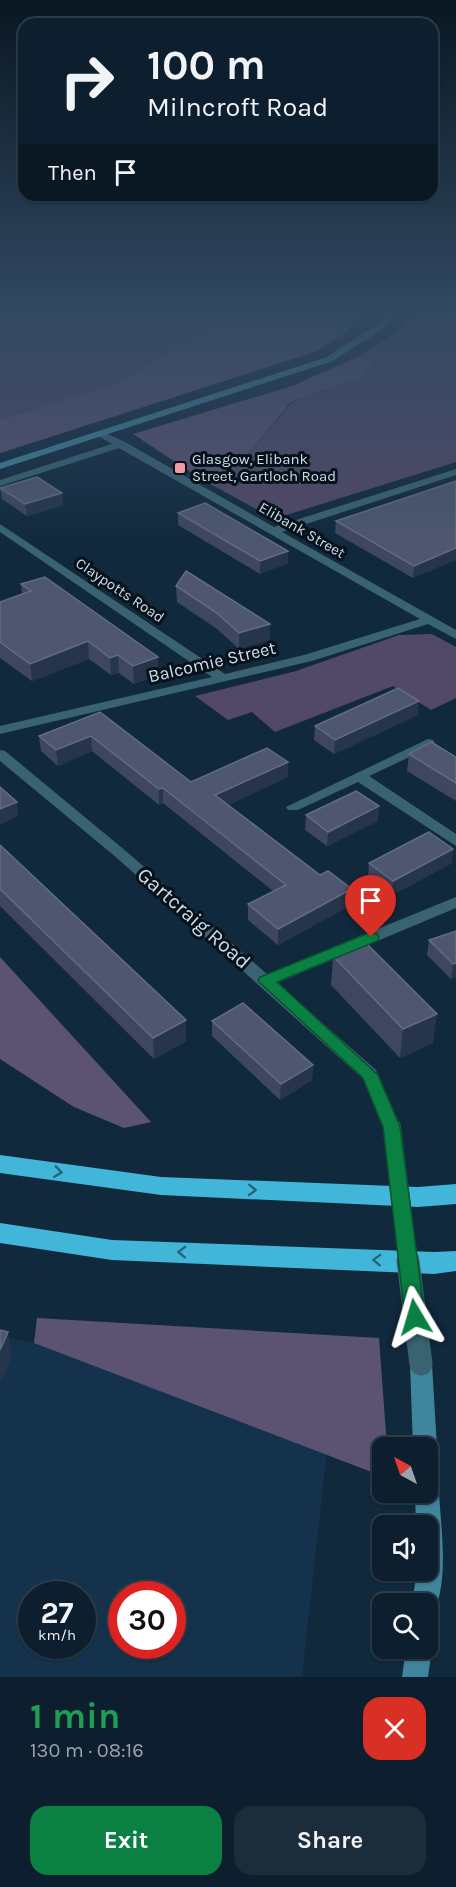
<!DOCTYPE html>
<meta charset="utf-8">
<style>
:root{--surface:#0d1f2e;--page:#1b2c3a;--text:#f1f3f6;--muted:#9aa2aa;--line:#2d3d4a;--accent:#0b8043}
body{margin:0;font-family:Karla,sans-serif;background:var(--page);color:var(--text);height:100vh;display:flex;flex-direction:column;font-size:22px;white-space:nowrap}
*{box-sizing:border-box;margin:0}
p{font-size:20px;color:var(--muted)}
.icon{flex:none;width:33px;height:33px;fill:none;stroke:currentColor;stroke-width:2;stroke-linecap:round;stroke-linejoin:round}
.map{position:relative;height:1677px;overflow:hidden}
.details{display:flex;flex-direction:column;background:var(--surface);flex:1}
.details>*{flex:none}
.banner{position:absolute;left:18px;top:18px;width:420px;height:183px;border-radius:18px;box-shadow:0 2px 4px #0004,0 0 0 2px var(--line);background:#0d1f2e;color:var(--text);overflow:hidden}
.needle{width:39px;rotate:320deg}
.fabs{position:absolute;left:372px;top:1437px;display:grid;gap:12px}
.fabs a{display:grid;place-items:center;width:66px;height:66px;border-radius:12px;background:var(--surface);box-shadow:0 2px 4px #0004,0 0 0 2px var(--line);font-size:30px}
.speed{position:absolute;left:18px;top:1581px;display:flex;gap:12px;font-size:30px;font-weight:700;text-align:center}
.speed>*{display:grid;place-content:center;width:78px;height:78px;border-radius:50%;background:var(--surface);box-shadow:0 2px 4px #0004,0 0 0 2px var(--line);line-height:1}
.speed small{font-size:15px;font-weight:400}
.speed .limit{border:9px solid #d22;background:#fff;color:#111}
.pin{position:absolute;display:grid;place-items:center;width:51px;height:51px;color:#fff;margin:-62px -26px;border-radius:50% 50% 50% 0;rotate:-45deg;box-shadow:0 0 6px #0007}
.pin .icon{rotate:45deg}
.me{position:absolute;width:66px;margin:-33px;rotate:353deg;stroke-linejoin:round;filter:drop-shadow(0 0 4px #0008)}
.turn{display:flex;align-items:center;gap:21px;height:126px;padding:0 30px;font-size:27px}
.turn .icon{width:78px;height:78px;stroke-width:2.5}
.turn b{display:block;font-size:42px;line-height:51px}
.then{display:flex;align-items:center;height:57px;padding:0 30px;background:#0003;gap:12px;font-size:22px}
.round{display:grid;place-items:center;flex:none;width:63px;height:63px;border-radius:18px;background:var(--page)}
.head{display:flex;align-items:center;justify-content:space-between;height:102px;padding:0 30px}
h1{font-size:36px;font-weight:700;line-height:45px;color:#1e9e55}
.primary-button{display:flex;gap:12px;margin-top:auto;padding:12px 30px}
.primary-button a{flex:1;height:69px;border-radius:18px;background:var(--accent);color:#fff;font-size:24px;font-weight:700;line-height:69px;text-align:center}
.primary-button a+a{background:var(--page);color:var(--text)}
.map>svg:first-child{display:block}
.built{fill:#14324b;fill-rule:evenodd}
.green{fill:#524967}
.forest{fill:#5c5373}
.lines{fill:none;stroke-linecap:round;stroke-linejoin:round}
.street{fill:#3a6371;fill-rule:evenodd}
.secondary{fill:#3f859b;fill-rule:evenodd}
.highway{fill:#41b6d8;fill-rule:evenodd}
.street-bridge-far1{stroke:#3a6371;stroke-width:18}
.street-bridge{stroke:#3a6371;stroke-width:23}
.wall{fill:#3f4660}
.shaded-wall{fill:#26344c}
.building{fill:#4e576f;stroke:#626c82;stroke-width:1.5}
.oneway{stroke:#246479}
.route{fill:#0b8043;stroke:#07532c;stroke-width:1.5}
.poi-dot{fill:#f49aa2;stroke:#07111a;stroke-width:2}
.labels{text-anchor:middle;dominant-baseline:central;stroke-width:6;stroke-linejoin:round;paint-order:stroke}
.far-poi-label{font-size:15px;fill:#ceddea;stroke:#07111a;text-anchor:start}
.far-street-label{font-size:15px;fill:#ceddea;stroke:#07111a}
.street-label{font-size:18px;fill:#ceddea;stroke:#07111a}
.near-street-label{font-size:21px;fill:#ceddea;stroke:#07111a}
</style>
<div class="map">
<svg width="456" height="1677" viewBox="0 0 456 1677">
<rect width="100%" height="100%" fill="#11293d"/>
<path class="built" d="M0,1336L34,1343L327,1452L302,1677H0ZM32,1594H82V1646H32ZM122,1594H172V1646H122Z"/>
<g class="green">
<path d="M0,312H364L344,333L317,351L0,453Z"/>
<path d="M412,312H456V462L280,517L267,515L201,479L230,476L292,402L360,378L376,361L357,357L403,329Z"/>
<path d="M432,634L456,647V698L431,710L393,686L275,732L252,712L228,720L195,696L296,671L399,635Z"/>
</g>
<g class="forest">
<path d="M76,312H134L64,334L70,318Z"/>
<path d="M233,312H364L344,333L317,351L0,453V420L118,384Z"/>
<path d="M357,357L376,361L360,378L291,402L230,476L201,479L133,434L292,386Z"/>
<path d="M0,957L151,1122L124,1128L74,1107L0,1059Z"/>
<path d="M37,1318L379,1338L387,1447L382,1448V1476L34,1343Z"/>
</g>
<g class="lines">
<g class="street">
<path d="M101,431L125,442L274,527L456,469V475L282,532L456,630V639L428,624L312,661L0,734V726L212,677L0,532V524L225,674L304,655L420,619L119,448L0,486V480L112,444L98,436V432Z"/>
<path d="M428,739L433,740L435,743L433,746L369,776L456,834V846L358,782L298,810H288L286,807Z"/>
<path d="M0,750L5,751L127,852L267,974L456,897V908L277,983L376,1070L401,1127L399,1132L392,1134L385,1132L363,1079L117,858L0,761Z"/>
</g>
<g class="secondary">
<path d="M387,312H395L384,328L333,361L0,469V463L327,357L378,324Z"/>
<path d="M421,1354L429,1357L432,1364L437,1448L433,1456L428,1458V1448H413L410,1364L413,1357Z"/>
<path d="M428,1481L435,1484L439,1492C441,1531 449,1576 434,1613L428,1616V1604H412L417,1570H428V1526H416L415,1492H428Z"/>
<path d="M428,1639L432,1648L428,1677H402L406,1648H428Z"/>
</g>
<g class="highway">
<path d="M0,1155L161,1177L418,1187L456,1184V1204L418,1207L161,1195L0,1173Z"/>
<path d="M0,1223L112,1240L434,1252L456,1251V1271L434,1274L112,1260L0,1243Z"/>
</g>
<path class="street-bridge-far1" d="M392,1127L409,1262"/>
<path class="street-bridge" d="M408,1261L421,1364"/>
</g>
<g class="wall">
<path d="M456,481L413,578L335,533L336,521Z"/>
<path d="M0,488L63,505L27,516L2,499Z"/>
<path d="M178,513L288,551V563L260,574L178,525Z"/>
<path d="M21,584L158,675L134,684L119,673L111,675L89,659L32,681L0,658V602L22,594Z"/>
<path d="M176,586L270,640L239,649L217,629L177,602Z"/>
<path d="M100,712L191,782L288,777L228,805L320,875L352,889L351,905L278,945L248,920V904L273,891L163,803L159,805L92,751L58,766L41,751L39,736Z"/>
<path d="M418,715L334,754L314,740L315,726Z"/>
<path d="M409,754L456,757V801L407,771Z"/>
<path d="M306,815L378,821L327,846L305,830Z"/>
<path d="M0,845L186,1041L154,1059L0,906Z"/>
<path d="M369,863H452L392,895L368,878Z"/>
<path d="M456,931V977L451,979L427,955L429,940Z"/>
<path d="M333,956L433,1043L400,1058L331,985Z"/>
<path d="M212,1021L313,1065L312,1080L280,1100L212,1036Z"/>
</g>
<g class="shaded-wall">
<path d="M62,493L63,505L27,516L25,504Z"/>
<path d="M456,548V560L413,578L414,566Z"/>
<path d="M288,551V563L260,574V561Z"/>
<path d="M270,624V640L239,649V633Z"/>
<path d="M88,641L89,659L32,681L30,664Z"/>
<path d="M118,655L119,673L111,675L110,658Z"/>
<path d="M158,657V675L134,684L133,666Z"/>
<path d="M419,701L418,715L334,754L335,740Z"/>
<path d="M91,736L92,751L58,766L56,750Z"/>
<path d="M288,762V777L215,811V795Z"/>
<path d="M163,788V803L159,805V789Z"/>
<path d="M17,802L18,816L0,825V809Z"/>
<path d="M379,806L378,821L327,846L328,832Z"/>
<path d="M453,849L452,863L392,895L393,881Z"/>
<path d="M352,889L351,905L278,945V929Z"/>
<path d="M456,963V977L451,979L453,964Z"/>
<path d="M437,1014L433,1043L400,1058L403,1029Z"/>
<path d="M186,1020V1041L154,1059L153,1038Z"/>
<path d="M313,1065L312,1080L280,1100L281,1084Z"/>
<path d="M8,1332L12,1357L0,1384V1350Z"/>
</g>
<g class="building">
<path d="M37,477L62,493L25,504L0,488Z"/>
<path d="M456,481V548L414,566L336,521Z"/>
<path d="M205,503L288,551L260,561L178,513Z"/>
<path d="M186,571L270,624L239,633L217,613L176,586Z"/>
<path d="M45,577L158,657L133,666L118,655L110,658L88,641L30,664L0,642V602L31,591L21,584Z"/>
<path d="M398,688L419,701L335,740L315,726Z"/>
<path d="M100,712L191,782L267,748L288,762L215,795L320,875L328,871L352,889L278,929L248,904L286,885L163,788L159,789L91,736L56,750L39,736Z"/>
<path d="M431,742L456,757V783L409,754Z"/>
<path d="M0,787L17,802L0,809Z"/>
<path d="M356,791L379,806L328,832L306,815Z"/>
<path d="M429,832L453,849L393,881L369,863Z"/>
<path d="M0,845L186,1020L153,1038L0,889Z"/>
<path d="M456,931V963L453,964L429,940Z"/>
<path d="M365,942L437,1014L403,1029L333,956Z"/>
<path d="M243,1003L313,1065L281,1084L212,1021Z"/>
<path d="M0,1330L8,1332L0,1350Z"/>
</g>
<defs><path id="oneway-chevron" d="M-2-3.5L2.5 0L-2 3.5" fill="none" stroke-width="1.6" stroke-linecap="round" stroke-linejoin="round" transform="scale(1.5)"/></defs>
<g class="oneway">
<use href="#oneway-chevron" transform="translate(58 1172) rotate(8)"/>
<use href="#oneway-chevron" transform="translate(252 1190) rotate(2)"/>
<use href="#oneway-chevron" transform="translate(182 1252) rotate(-178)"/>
<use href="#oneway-chevron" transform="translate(377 1260) rotate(-178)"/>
</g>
<linearGradient id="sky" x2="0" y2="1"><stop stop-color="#091722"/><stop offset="0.57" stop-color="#324962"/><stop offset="1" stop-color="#324962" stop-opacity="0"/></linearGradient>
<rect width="456" height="547" fill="url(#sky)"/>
<path class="route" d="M371,932L377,934L379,937L377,941L277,982L378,1075L400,1127L425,1317L422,1323L415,1325L408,1323L405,1317L383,1127L363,1078L258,981L260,977Z"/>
<rect class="poi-dot" x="174" y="462" width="12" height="12" rx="3"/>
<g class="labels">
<g class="far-poi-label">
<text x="192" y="459">Glasgow, Elibank<tspan x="192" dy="17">Street, Gartloch Road</tspan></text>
</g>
<g class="far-street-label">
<text transform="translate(302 530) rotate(30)">Elibank Street</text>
<text transform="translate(120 590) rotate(34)">Claypotts Road</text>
</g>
<g class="street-label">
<text transform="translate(212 662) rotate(-13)">Balcomie Street</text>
</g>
<g class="near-street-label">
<text transform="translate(194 918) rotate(41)">Gartcraig Road</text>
</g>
</g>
</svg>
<div class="fabs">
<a><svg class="needle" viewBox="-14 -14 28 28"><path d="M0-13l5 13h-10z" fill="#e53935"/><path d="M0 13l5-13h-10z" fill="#9aa2aa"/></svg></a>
<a><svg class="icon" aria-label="sound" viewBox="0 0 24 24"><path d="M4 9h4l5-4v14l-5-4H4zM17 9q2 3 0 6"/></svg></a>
<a><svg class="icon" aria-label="search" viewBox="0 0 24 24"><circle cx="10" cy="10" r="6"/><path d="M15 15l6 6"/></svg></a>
</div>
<div class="speed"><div>27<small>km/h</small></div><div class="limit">30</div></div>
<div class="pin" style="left:371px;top:937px;background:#d93025"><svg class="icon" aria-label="arrive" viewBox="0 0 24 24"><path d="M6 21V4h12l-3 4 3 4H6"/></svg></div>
<svg class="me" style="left:415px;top:1317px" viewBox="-20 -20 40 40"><path d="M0-17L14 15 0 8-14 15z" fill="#0b8043" stroke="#fff" stroke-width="4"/></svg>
<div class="banner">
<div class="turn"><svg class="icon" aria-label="right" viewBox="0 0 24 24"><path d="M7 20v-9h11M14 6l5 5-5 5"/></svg><div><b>100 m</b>Milncroft Road</div></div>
<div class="then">Then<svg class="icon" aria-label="arrive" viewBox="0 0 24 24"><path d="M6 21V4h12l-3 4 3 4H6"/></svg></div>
</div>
</div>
<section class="details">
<div class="head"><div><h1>1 min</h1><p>130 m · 08:16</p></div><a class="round" style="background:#d93025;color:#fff"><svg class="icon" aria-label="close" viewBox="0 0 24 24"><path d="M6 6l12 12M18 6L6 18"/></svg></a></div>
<div class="primary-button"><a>Exit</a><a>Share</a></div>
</section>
